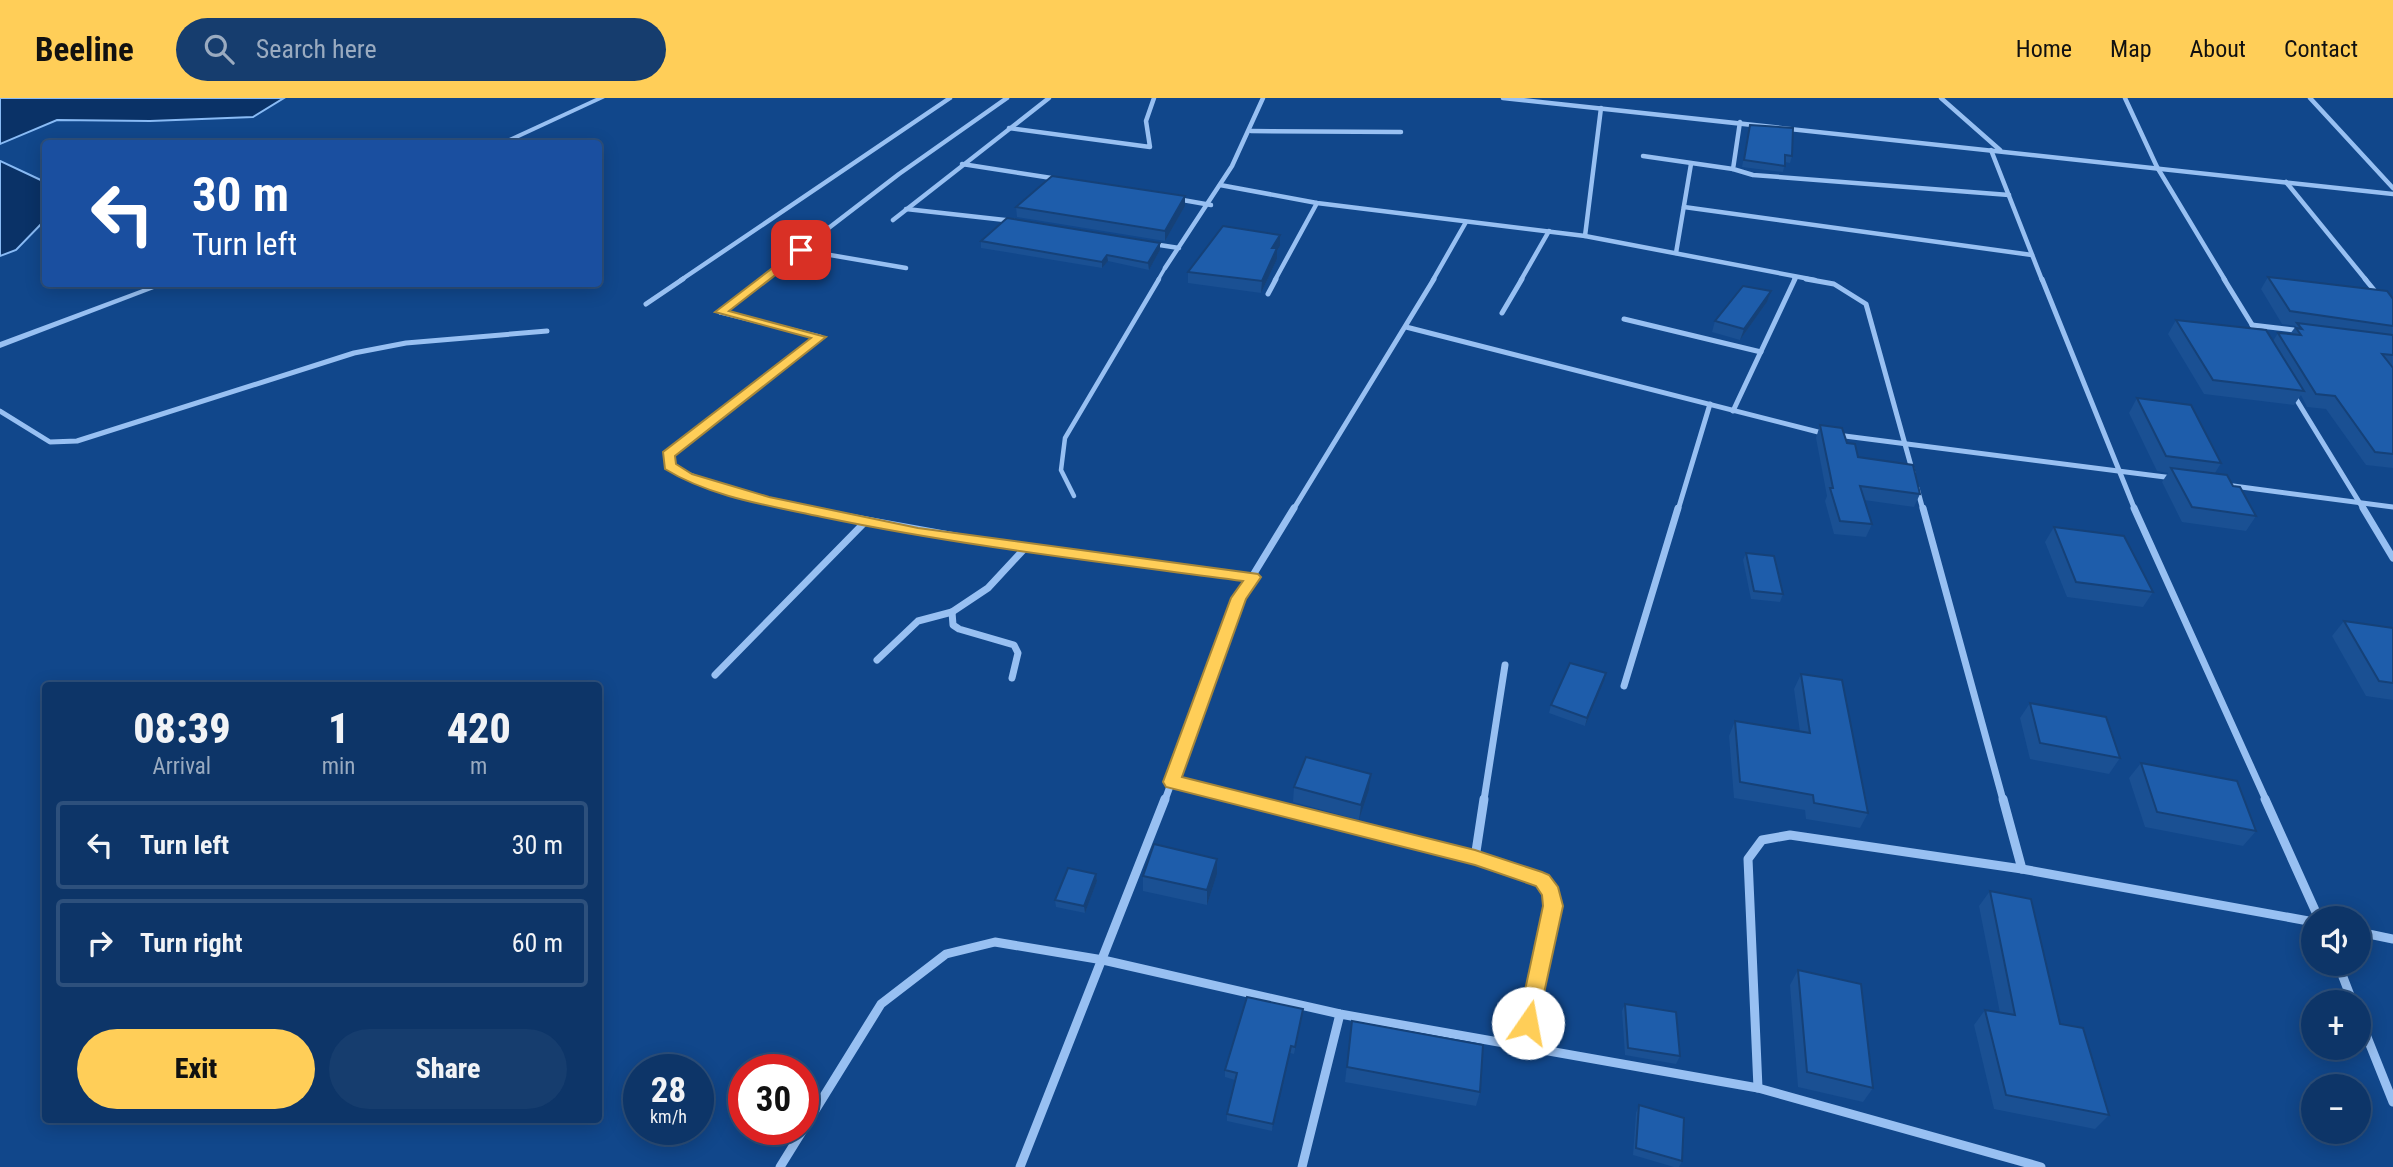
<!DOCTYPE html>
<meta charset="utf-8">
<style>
:root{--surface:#0d3568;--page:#163d6e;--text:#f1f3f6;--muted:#9aabc0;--line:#2d507c;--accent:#ffce58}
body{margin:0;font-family:"Roboto Condensed",sans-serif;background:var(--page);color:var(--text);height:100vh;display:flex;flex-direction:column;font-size:26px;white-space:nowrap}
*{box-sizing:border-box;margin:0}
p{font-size:23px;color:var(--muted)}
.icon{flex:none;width:38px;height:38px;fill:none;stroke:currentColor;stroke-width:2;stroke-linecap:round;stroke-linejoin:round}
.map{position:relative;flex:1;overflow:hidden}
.details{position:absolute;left:42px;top:584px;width:560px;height:441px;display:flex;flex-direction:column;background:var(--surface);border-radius:7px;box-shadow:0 4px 18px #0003,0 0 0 2px var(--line)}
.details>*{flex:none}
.banner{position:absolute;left:42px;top:42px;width:560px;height:147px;border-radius:7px;box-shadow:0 4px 18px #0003,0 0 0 2px var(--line);background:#1a4fa0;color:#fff;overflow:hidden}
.tools{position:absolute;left:2301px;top:808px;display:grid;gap:14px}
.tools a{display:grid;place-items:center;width:70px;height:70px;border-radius:50%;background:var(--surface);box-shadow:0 4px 18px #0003,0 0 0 2px var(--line);font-size:35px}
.speed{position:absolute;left:623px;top:956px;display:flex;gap:14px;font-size:35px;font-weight:700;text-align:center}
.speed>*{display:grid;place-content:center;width:91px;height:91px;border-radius:50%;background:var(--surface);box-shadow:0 4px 18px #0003,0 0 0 2px var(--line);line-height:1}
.speed small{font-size:18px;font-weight:400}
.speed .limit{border:10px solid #d22;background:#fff;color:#111}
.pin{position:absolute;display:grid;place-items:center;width:60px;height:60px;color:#fff;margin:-30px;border-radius:14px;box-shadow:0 4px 10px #0006}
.me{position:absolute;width:77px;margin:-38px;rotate:12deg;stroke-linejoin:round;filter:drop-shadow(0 0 5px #0008)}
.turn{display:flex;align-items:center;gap:24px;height:147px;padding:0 35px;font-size:32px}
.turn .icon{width:91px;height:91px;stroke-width:2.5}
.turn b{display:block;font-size:49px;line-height:60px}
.eta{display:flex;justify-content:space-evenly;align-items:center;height:119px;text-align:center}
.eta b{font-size:42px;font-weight:800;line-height:49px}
.cta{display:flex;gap:14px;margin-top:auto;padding:14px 35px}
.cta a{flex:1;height:80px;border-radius:42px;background:var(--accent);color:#111;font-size:28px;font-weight:800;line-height:80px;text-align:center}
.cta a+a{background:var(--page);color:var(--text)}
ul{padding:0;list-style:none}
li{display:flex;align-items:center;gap:21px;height:88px;margin:0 14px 10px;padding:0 21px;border:4px solid var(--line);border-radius:7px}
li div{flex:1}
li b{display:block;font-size:26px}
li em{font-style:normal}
header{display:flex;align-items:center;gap:42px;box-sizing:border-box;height:98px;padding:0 35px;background:var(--accent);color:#111}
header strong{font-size:33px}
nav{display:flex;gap:38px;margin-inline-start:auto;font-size:24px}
.search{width:490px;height:63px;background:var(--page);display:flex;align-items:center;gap:18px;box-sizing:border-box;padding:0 24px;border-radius:38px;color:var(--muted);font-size:26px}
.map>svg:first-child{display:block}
.water{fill:#0a3267;stroke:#89bbf5;stroke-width:2}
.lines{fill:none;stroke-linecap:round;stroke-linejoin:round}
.service-far1{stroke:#98c0f2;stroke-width:3.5}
.service{stroke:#98c0f2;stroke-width:4.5}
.minor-far3{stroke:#98c0f2;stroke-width:4.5}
.minor-far2{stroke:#98c0f2;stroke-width:5}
.minor-far1{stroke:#98c0f2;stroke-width:7}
.minor{stroke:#98c0f2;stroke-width:9}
.tertiary{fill:#98c0f2;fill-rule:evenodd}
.wall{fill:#1a5093}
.shaded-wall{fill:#154178}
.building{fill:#1e5dab;stroke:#154178;stroke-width:2}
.route{fill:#ffce58;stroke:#a68639;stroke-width:2}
</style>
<header>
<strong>Beeline</strong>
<div class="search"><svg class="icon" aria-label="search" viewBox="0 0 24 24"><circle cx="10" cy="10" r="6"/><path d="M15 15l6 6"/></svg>Search here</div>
<nav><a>Home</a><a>Map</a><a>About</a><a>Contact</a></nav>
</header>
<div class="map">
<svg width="2393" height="1069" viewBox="0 0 2393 1069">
<rect width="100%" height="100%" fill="#11478b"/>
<g class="water">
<path d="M0,0H284L253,19L150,23L57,22L0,46Z"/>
<path d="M0,63L45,84L46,121L16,152L0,158Z"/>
</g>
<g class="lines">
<path class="service-far1" d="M1158,182L1165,170"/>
<path class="service" d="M1074,398L1061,372L1065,340L1159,181"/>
<g class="minor-far3">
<path d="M1503,0L2393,96"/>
<path d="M1941,0L2000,52"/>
<path d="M2125,0L2157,69L2225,182"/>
<path d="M2310,0L2393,90"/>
<path d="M1740,24L1733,71L1753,77L2009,97"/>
<path d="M1009,30L1150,49L1146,23L1154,0"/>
<path d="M1251,33L1401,34"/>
<path d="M1991,52L2042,182"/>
<path d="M1643,58L1733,71"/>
<path d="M962,66L1058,81"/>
<path d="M2286,84L2366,182"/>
<path d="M1220,87L1317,105L1585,138L1815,182"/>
<path d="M1177,101L1211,107"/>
<path d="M1684,109L2032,157"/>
<path d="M906,111L1014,123"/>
<path d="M893,122L1049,0"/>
<path d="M1585,138L1601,10"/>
<path d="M1153,146L1179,150"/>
<path d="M801,152L906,170"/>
<path d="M1676,155L1691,66"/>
<path d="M1165,170L1232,68L1263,0"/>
<path d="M681,182L950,0"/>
<path d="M761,182L899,76L1007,0"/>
<path d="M1275,182L1317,105"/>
<path d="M1433,182L1466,124"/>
<path d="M1521,182L1549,133"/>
<path d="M1794,182L1796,179"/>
</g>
<g class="minor-far2">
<path d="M1806,181L1834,186L1866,206L1913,375"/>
<path d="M2042,181L2135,412"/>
<path d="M2224,181L2259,238"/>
<path d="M2365,181L2379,198"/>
<path d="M1268,196L1276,181"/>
<path d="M646,206L683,181"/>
<path d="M720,214L820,239L667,357L670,368L724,392L808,412"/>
<path d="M720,214L763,181"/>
<path d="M1502,215L1522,181"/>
<path d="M1624,221L1761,254"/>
<path d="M2252,227L2302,233"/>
<path d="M1406,229L1826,336"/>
<path d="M2293,296L2364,412"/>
<path d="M0,313L50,344L77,343L354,255L406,245L547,233"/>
<path d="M1733,313L1795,181"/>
<path d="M1837,337L2173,380"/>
<path d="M2226,387L2393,409"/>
<path d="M1917,390L1923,412"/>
<path d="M1293,412L1434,181"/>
<path d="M1678,412L1710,306"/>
</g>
<g class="minor-far1">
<path d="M800,410L983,443L1253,479"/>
<path d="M1923,410L2003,702"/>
<path d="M2134,410L2266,702"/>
<path d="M2363,410L2393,460"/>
<path d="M952,514L953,527L959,531L1014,547L1018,555L1012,580"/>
<path d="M877,562L918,523L952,514L988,490L1026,449"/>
<path d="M715,577L865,424"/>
<path d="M1624,588L1678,410"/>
<path d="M1172,684L1246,702"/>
<path d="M1165,702L1239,500L1294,410"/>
<path d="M1484,702L1505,567"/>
</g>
<g class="minor">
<path d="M1239,701L1475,760L1543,782L1551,795L1553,808L1524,949"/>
<path d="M2003,701L2022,771"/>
<path d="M2265,701L2319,821"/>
<path d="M1475,760L1484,701"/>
<path d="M2359,834L2393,841"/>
<path d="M2338,866L2353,905"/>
<path d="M2359,919L2393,1004"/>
<path d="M1758,990L1748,761L1762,742L1790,737L2022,771L2314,824"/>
<path d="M780,1069L881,906L946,856L995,844L1103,862L1340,916L1758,990L2041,1069"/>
<path d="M1020,1069L1165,701"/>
<path d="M1302,1069L1340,916"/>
</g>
<g class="tertiary">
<path d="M596,0H605L506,46H496Z"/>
<path d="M156,186H167L0,250V244Z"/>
</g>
</g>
<g class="wall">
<path d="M1750,27L1792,58L1790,65L1785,64L1783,74L1742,69Z"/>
<path d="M1185,98V108L1165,143L1017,119L1016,109Z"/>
<path d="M1280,137V148L1277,152V161L1261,195L1188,185V174Z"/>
<path d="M981,143L1160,145V152L1149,172L1108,163L1102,170L981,150Z"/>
<path d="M2268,179L2393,201V370L2366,367L2326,311L2307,309L2301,297L2294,307L2204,296L2168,236L2176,222L2273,243L2278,235L2290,236L2296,228L2282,226L2261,191Z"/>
<path d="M1771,193L1767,204L1740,242L1712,234L1715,223Z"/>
<path d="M2137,300L2221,365L2215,375L2233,388L2256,418L2246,433L2182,424L2162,384L2168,375L2157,373L2129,315Z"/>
<path d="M1820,327L1847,345L1858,359L1920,396L1914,409L1864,402L1872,426L1866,439L1834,436L1825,403L1827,398L1816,340Z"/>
<path d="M2054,429L2153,494L2143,509L2067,499L2045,444Z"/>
<path d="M1746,455L1783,496L1780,504L1751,501L1743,462Z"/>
<path d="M2344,523L2393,530V602L2366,598L2332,538Z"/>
<path d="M1801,576L1868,715L1860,730L1806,721L1805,712L1734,700L1729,638L1735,623L1800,634L1794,591Z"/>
<path d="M1604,583L1585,628L1549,615L1551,607Z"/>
<path d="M2030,605L2120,660L2109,676L2030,661L2020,620Z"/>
<path d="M2141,665L2256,733L2243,748L2145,729L2129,680Z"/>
<path d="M1371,676L1369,692L1359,722L1293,704L1294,689Z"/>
<path d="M1096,776L1097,783L1085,815L1056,809L1055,802Z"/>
<path d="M1217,776L1207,807L1143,793V778Z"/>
<path d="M1990,793L2109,1017L2095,1031L1994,1011L1974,927L1985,912L2000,915L1979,808Z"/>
<path d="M1798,872L1873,990L1863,1004L1798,989L1790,887Z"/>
<path d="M1625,906L1680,958L1676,966L1625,957L1622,913Z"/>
<path d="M1303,911L1294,956L1290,955L1272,1033L1227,1023V1016L1235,982L1225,979V972Z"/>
<path d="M1352,923L1480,994L1476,1008L1345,984Z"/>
<path d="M1639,1007L1682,1063L1679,1069H1674L1633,1057L1636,1015Z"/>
</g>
<g class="shaded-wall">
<path d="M1185,98V108L1165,143V133Z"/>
<path d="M1280,137V148L1277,152V161L1261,195L1262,183L1272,150Z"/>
<path d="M1160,145V152L1149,172L1148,165Z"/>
<path d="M1107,157L1108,163L1102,170V164Z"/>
<path d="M1771,193L1767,204L1740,242L1744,231Z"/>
<path d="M1606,575L1604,583L1585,628L1587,620Z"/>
<path d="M1371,676L1369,692L1359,722L1361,707Z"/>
<path d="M1217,761V776L1207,807V792Z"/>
<path d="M1096,776L1097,783L1085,815L1084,808Z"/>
<path d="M1291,948L1290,955L1272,1033L1273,1026Z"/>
</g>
<g class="building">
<path d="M1750,27L1793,30L1792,58L1785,57V68L1744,62Z"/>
<path d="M1052,78L1185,98L1165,133L1016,109Z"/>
<path d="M1007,120L1160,145L1148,165L1107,157L1102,164L981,143Z"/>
<path d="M1223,128L1280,137L1272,150H1277L1262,183L1188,174Z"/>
<path d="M2268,179L2387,193L2393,201V228L2290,213Z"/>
<path d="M1743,188L1771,193L1744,231L1715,223Z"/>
<path d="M2176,222L2266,232L2304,293L2213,282Z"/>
<path d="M2297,225L2393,237V257L2382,256L2393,270V356L2375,354L2335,298L2316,296L2278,235L2301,237L2296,230L2302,231Z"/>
<path d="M2137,300L2191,307L2221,365L2166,358Z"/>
<path d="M1820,327L1842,330L1847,345L1855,346L1858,359L1913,367L1920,396L1860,388L1872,426L1840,423L1830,390H1833Z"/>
<path d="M2171,370L2227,377L2233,388L2240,389L2256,418L2192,409Z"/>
<path d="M2054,429L2124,438L2153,494L2076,484Z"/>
<path d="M1746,455L1774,458L1783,496L1754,493Z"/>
<path d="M2344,523L2393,530V585L2379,583Z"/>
<path d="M1570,565L1606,575L1587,620L1551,607Z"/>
<path d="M1801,576L1842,582L1868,715L1814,705L1813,697L1740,684L1735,623L1810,635Z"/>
<path d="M2030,605L2106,619L2120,660L2040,645Z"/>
<path d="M1306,659L1371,676L1361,707L1294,689Z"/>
<path d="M2141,665L2237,683L2256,733L2157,714Z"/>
<path d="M1154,746L1217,761L1207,792L1143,778Z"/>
<path d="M1068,770L1096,776L1084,808L1055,802Z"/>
<path d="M1990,793L2031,801L2060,926L2083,930L2109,1017L2006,997L1985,912L2015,917Z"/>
<path d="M1798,872L1861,886L1873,990L1807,974Z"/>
<path d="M1247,899L1303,911L1295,949L1291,948L1273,1026L1227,1016L1237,975L1225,972Z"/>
<path d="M1625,906L1676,914L1680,958L1628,950Z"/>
<path d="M1352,923L1483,947L1480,994L1347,969Z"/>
<path d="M1639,1007L1684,1020L1682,1063L1636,1050Z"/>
</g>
<path class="route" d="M801,148L805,149V154L729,213L826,239L675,358L676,366L692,376L769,399L918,430L1258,476L1261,479L1246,501L1182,679L1475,752L1542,774L1549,777L1558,789L1563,808L1536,932L1528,935L1521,932L1518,925L1543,808L1542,797L1536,788L1475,767L1166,689L1163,684L1231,500L1243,483C1102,464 961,448 822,419C771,408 710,399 665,371L663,354L811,240L715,214Z"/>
</svg>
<div class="tools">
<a><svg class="icon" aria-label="sound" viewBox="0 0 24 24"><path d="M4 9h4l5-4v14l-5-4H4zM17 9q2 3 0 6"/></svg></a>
<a>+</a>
<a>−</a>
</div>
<div class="speed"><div>28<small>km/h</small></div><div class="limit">30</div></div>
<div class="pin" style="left:801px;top:152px;background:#d93025"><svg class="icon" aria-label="arrive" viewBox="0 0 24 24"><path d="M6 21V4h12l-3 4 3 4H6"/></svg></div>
<svg class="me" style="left:1528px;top:925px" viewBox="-20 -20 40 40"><circle r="19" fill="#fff"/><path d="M0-13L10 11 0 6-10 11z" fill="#ffce58"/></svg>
<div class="banner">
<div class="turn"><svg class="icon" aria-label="left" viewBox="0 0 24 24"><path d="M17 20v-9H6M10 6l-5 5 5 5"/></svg><div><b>30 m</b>Turn left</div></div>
</div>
<section class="details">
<div class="eta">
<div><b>08:39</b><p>Arrival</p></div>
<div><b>1</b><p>min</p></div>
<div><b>420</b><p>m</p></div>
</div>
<ul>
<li><svg class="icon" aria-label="left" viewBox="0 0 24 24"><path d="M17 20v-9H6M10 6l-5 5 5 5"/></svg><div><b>Turn left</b></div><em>30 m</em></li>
<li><svg class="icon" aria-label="right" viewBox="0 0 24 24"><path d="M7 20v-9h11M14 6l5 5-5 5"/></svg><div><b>Turn right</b></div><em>60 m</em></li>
</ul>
<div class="cta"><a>Exit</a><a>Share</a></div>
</section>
</div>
